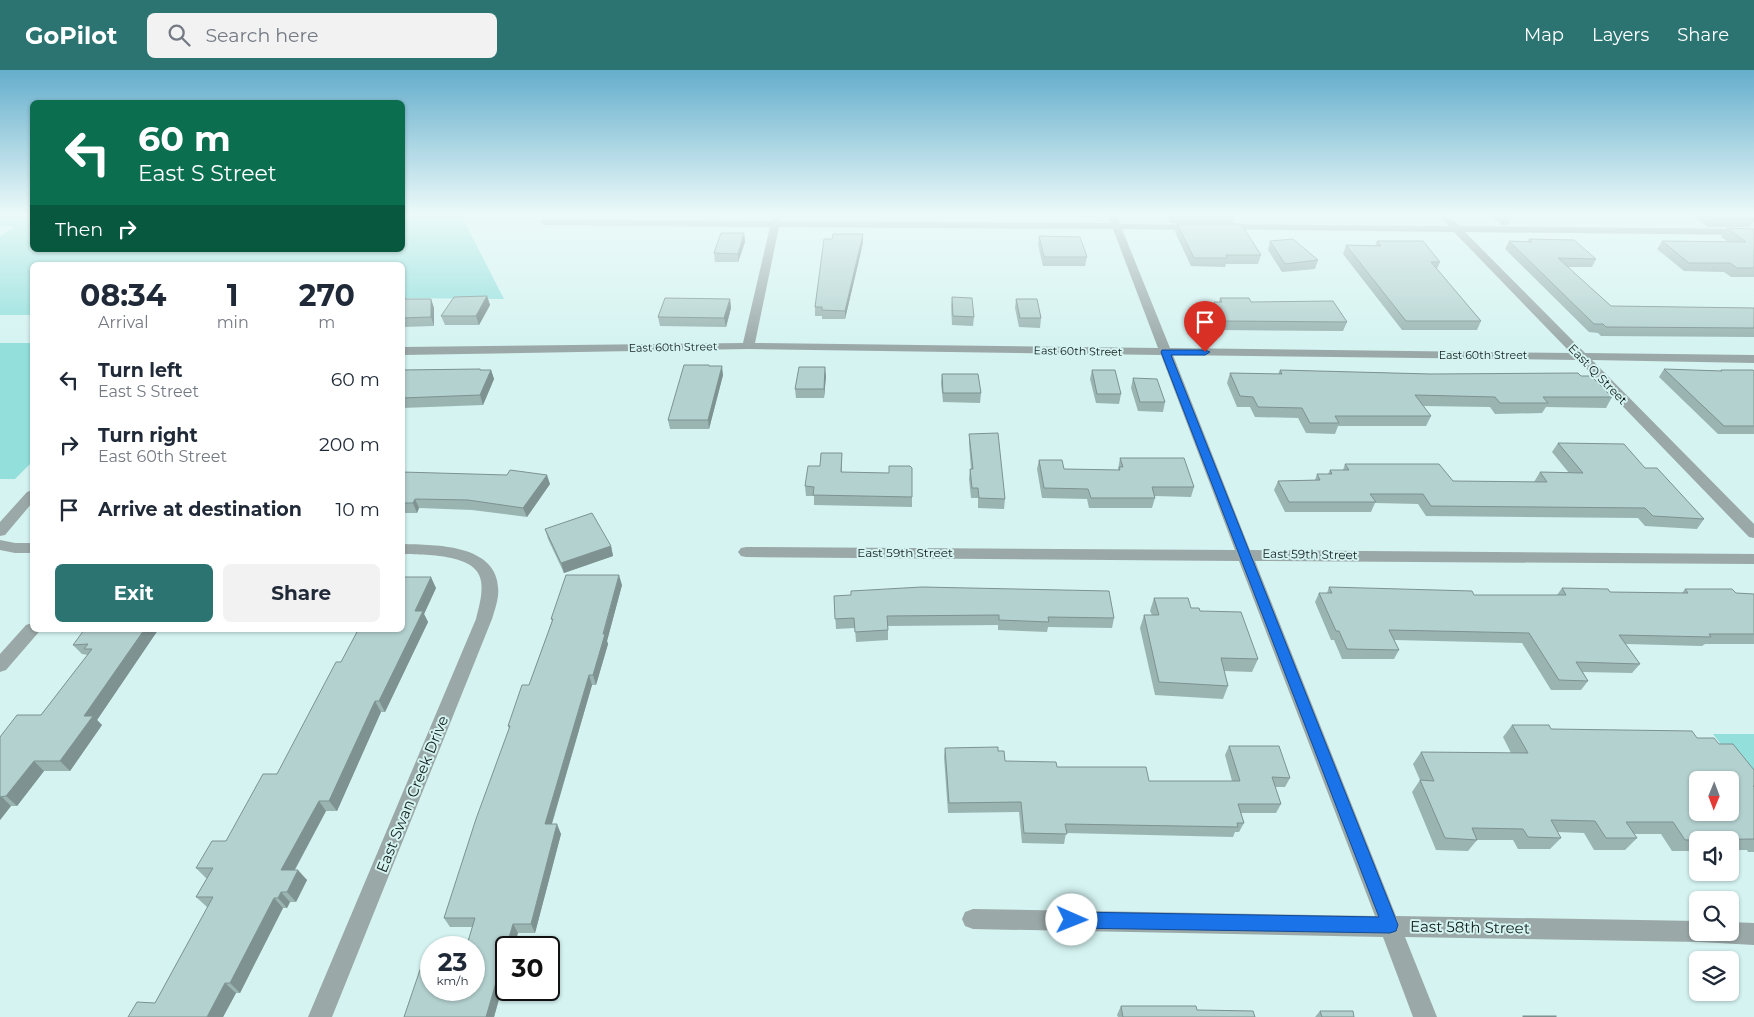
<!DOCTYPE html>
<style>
:root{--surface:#fff;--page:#f2f2f3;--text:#1f2937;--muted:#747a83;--accent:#2b7472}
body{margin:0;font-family:Montserrat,sans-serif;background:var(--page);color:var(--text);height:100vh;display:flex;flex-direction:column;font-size:19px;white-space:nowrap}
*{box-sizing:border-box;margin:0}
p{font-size:16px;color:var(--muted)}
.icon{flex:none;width:28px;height:28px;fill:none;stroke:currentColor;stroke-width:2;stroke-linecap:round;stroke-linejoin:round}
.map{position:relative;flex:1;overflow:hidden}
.drawer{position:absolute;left:30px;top:192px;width:375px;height:370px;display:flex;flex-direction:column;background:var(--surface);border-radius:8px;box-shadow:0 1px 4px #0004}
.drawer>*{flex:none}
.guide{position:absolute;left:30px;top:30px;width:375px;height:152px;border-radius:8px;box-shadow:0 1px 4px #0004;background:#0b6e4f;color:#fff;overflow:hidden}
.needle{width:32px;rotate:181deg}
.controls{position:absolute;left:1689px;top:701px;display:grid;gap:10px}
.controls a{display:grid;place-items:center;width:50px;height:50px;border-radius:8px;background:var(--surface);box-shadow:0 1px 4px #0004;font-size:25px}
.speed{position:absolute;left:420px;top:866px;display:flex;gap:10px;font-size:25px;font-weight:700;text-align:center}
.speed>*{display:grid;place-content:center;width:65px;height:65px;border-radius:50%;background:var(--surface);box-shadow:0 1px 4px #0004;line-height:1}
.speed small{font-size:12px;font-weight:400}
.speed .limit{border:2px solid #111;border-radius:8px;background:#fff;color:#111}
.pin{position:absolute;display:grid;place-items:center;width:42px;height:42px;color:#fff;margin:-51px -21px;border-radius:50% 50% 50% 0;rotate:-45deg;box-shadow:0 0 5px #0007}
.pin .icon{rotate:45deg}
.me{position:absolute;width:55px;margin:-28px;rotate:91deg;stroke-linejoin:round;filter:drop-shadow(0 0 4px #0008)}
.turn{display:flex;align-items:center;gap:18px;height:105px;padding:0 25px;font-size:22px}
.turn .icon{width:65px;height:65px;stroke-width:2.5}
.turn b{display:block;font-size:35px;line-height:42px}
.then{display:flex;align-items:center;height:48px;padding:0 25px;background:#0003;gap:10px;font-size:19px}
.eta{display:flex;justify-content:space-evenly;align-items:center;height:85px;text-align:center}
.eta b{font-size:30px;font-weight:700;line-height:35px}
.action{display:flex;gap:10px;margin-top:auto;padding:10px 25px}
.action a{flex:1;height:58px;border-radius:8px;background:var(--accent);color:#fff;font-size:20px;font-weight:700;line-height:58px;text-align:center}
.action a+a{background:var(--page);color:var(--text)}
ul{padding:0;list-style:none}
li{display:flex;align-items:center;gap:15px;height:65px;padding:0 25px}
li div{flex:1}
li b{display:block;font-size:19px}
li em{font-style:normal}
header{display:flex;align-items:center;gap:30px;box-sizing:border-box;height:70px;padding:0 25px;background:var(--accent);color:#fff}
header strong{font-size:24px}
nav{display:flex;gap:28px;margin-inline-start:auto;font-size:18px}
.search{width:350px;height:45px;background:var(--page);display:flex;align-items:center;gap:12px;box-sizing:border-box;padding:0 18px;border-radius:8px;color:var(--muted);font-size:19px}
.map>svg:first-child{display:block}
.green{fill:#93dfdc}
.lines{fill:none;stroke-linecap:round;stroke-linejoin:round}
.minor{fill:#9ba8a8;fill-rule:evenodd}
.wall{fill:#9ab4b2}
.shaded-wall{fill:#7d9291}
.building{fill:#b3d1cf;stroke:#7d9291;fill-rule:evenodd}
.route{fill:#1a73e8;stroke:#114b97}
.labels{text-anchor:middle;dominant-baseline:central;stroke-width:4;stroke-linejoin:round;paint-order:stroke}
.far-street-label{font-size:11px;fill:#131f1e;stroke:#d4f3f1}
.street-label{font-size:12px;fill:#131f1e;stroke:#d4f3f1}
.near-street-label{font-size:15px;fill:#131f1e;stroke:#d4f3f1}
</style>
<header>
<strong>GoPilot</strong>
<div class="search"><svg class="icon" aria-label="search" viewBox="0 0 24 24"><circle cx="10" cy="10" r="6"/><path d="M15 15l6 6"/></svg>Search here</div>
<nav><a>Map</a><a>Layers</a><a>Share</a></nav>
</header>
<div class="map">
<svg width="1754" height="947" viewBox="0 0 1754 947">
<rect width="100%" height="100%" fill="#d4f3f1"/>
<g class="green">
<path d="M0,145H32V180H402L403,145H461L504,229L403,228L402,195H32V245H0V166L14,157L0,156Z"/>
<path d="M0,273H32V392L15,409H0Z"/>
<path d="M1713,664H1754V718Z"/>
</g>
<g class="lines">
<g class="minor">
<path d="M772,145H782L780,151L1111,153L1107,145H1117L1120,154L1200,155V159L1197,160L1122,159L1170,278L1571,283L1454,162L1220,159V155L1223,154L1449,156L1438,145H1448L1460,156L1754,159V165L1465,162L1585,283L1754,285V293L1592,290L1754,454V468L1749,467L1578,290L1173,285L1250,480L1754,484V494L1255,491L1396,846L1698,851V862H1730V852L1754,853V875L1700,872L1405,867L1437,947H1413L1383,867L973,859L965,856L962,849L965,842L973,839L1375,846L1239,491L746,487L741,486L738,482L741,478L746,477L1235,480L1161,285L748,279L402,285V277L743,273L770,157L544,155L539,152L544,149L771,151ZM779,157L1113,159L1158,278L755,273Z"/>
<path d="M32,420V433L5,465L0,466V452L27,422Z"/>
<path d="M0,470L15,473H32V483H15L0,480Z"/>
<path d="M402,474C438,475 503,474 498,526C497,534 494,542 492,549L332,947H308L476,549C479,536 483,524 481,511C477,483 424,485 402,484Z"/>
<path d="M32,553V560H40L38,563L6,600L0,602V584L26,555Z"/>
</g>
</g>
<g class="wall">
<path d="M1167,145H1236L1233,153H1171Z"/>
<path d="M1491,145H1512V147L1508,155H1502Z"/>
<path d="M1692,145H1749L1754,148V151L1750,157H1708Z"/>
<path d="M1177,154L1261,185L1258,194H1226L1225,197L1191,196L1175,162Z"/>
<path d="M1727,158L1754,159V207H1731L1724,202L1684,201L1657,179L1662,171L1728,172L1721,167Z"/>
<path d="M744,163L745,172L738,192H715L714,183Z"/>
<path d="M863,164V173L845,249H822V246H815V237L832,169Z"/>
<path d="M1039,166L1087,187L1085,196H1043L1038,175Z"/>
<path d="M1529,169L1596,189L1592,197H1567L1611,236L1754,238V267L1601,266L1598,263L1589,262L1505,179L1509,171L1527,172Z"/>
<path d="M1270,171L1318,190L1315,199L1282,202L1268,180Z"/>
<path d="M1377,171L1440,192L1437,199L1481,251L1477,260H1402L1343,184L1346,175L1375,176Z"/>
<path d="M402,224L406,229H431L434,238V256L402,257Z"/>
<path d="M487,226L490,235L479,255H445L441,246Z"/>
<path d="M952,227L974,247L973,256L952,255L951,236Z"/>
<path d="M1220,228L1251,232L1347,252L1343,261L1221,260L1212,241L1214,232H1219Z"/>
<path d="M730,229L731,238L726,257L660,256L658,247Z"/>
<path d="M1016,229L1041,248L1040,258L1019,257L1015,238Z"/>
<path d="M709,295V296L723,305L709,359H670L668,350Z"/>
<path d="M480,299L481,300H491L494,309L483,335L402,338V300Z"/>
<path d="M1664,299L1720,301L1721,300L1754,301V364H1718L1659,307Z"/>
<path d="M1092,300L1121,324L1119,334L1096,333L1090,309Z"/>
<path d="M1280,300L1430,304L1581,306L1612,327L1606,338L1546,337L1542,343L1495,344L1490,337L1423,336L1431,346L1426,356H1338L1335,364L1306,363L1298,348L1255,347L1250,337H1237L1227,313L1230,303L1278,304Z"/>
<path d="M942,304L981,323L980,333L943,332L941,313Z"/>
<path d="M826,306L824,328H796L795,319Z"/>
<path d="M1133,308L1165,332L1163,342L1138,341L1131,318Z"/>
<path d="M969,364L1005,429L1004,439L978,438V428H971L969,409L970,399H971L969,373Z"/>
<path d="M1558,373L1645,398L1704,449L1697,459L1645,456L1638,448L1426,446L1418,434L1375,433L1371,442H1285L1274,420L1278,411L1315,410L1317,404H1328L1330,400H1343L1345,394L1453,411L1534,412L1540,402L1569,403L1552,382Z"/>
<path d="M842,383V402L912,427V437L814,435V426H806L805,416L820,396Z"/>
<path d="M1120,388L1194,417L1191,427L1155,426V428L1152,438H1089L1087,429L1042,428L1037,399L1039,390L1064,399L1118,400Z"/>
<path d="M402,402L550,414L527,447L472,440L419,438L417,443H402Z"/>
<path d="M545,459L611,476L613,486L564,503L548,469Z"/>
<path d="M402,506L403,507L436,518L424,544L428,552L385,642H381L337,741H326L295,800L307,810L296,832H290L287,838H283L240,923H236L223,947L155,933L208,837H207L196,827L207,808H206L196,798L226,771L277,704L341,592L402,560Z"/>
<path d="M622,515L607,571L608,574L596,615H592L552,754L561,764L535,863H518L506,878V904L494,947H404L474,920L472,857H450L444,848L509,659L508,656L529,615L552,551L551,549Z"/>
<path d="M1329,517L1474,525H1557L1562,518L1610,522L1682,523L1685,519L1736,523L1754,524V574H1705L1702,576L1626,574L1640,594L1632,603L1583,602L1588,611L1581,620H1551L1522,573L1394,570L1399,580L1394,589H1342L1334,570H1331L1315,532L1319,523H1327Z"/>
<path d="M834,526L1114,548L1112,558L1048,557L1047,562L998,560V555L888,556V570L856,572L855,558L836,559Z"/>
<path d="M1154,528L1200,541L1258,589L1252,602L1224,601L1228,616L1223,629L1155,625L1140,558L1144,545H1152L1150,541Z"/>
<path d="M158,560L97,650L102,655L70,701H44L17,736H11L0,750V667L41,645L88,585L82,584L73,575Z"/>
<path d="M1512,655L1551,659L1697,668L1719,674L1754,700V782H1748L1747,780H1730V770H1698V781H1672L1661,764H1633L1637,768L1625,780H1594L1584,763L1557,762L1561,768L1550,779H1518L1513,770H1477L1468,781L1436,780L1412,722L1420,710L1413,694L1421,682L1511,683L1503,667Z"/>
<path d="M1229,676L1290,708L1285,717H1275L1281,734L1276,743H1241L1244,753L1239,762H1235L1233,767L1066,763L1064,774L1022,773L1019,742L948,743L944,687L945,678L998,681L1005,691L1057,697L1149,711H1232L1225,685Z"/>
<path d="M1121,936L1197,940L1255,947H1118L1117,945Z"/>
<path d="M1320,941L1354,947H1315Z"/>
</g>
<g class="shaded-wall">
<path d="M744,163L745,172L738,192V184Z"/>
<path d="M863,164V173L845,249V241Z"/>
<path d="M404,224L407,233L402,234V226Z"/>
<path d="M487,226L490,235L479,255L476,246Z"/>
<path d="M431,229L434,238V256L431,247Z"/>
<path d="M730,229L731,238L726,257L724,248Z"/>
<path d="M722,296L723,305L709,359L708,350Z"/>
<path d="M825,297L826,306L824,328V319Z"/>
<path d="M491,300L494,309L483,335L480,325Z"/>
<path d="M547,405L550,414L527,447L523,438Z"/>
<path d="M415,429L419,438L417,443L413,433Z"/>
<path d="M611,476L613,486L564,503L561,493Z"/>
<path d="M619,505L622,515L607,571L608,574L596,615L593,605Z"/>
<path d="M431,507L436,518L424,544L428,552L385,642L379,631L415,541Z"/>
<path d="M144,560H158L97,650L102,655L70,701L60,691L84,646Z"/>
<path d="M589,605L592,615L549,763L545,754Z"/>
<path d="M375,631L381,642L337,741L329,731Z"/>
<path d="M34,691L44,701L17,736L6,726Z"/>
<path d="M1,726L11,736L0,750V727Z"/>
<path d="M319,731L326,741L289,810L281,800Z"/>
<path d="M557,754L561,764L535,863L531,854Z"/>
<path d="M298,800L307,810L296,832L287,822Z"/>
<path d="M281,822L290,832L287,838L278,828Z"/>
<path d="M274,828L283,838L240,923L230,913Z"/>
<path d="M513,854L518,863L514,878H506V904L494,947H486Z"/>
<path d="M225,913L236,923L223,947H207Z"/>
</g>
<g class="building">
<path d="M1503,145H1512V147H1506Z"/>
<path d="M1708,145H1749L1754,149L1713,148Z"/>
<path d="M1177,154H1241L1261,185H1226L1227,188H1194Z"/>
<path d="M1727,158L1754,159V198H1737L1730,193H1689L1662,171L1746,172Z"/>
<path d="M721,163H744L738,184L714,183Z"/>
<path d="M833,164H863L845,241L822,240V237H815L824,169H832Z"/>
<path d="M1039,166L1080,167L1087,187H1044Z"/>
<path d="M1293,169L1318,190L1285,194L1270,171Z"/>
<path d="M1529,169L1574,170L1596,189L1558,188L1611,236L1754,238V258L1606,257L1603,254H1594L1509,171L1532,172Z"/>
<path d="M1377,171H1423L1440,192H1431L1481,251H1406L1346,175L1381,176Z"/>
<path d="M487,226L476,246H441L454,227Z"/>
<path d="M952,227L972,228L974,247L953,246Z"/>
<path d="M665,228L730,229L724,248L658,247Z"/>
<path d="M1220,228H1249L1251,232L1333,231L1347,252L1223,251L1214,232H1222Z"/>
<path d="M402,229H431V247L402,248Z"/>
<path d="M1016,229H1037L1041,248H1020Z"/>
<path d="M684,295H709V296H722L708,350H668Z"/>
<path d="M799,297H825L824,319H795Z"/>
<path d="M480,299V300H491L480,325L402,328V300Z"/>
<path d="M1664,299L1722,301L1721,300H1753L1754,301V356H1724Z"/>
<path d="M1092,300H1115L1121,324H1097Z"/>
<path d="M1280,300L1430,304L1578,303L1581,306H1591L1612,327H1543L1548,333H1500L1495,327L1415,325L1431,346H1335L1339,353H1310L1302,338L1258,337L1253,327L1240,326L1230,303L1282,304Z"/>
<path d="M942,304H978L981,323H943Z"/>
<path d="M1133,308L1157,309L1165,332H1140Z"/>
<path d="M998,363L1005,429L979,428L978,418H972L970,399H973L969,364Z"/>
<path d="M1558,373L1624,374L1645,398H1657L1704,449L1653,446L1645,438L1431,436L1423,424H1370L1376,432H1289L1278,411L1320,410L1317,404H1332L1330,400H1349L1345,394H1439L1453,411L1547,412L1540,402L1583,403Z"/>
<path d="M821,383H842L841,402L889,403V396H910L912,398V427L813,425L814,417L805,416L808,396H820Z"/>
<path d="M1120,388H1184L1194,417H1152L1155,428H1091L1088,419L1044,418L1039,390H1062L1064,399L1120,400L1119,397H1123Z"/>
<path d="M510,400L547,405L523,438L468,430L415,429L413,433H402V402L507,405Z"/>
<path d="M592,443L611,476L561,493L545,459Z"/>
<path d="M566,505H619L603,564H605L593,605H589L545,754H557L531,854H513L486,947H404L424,888H431V920H474V878H466L475,848H444L476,749L510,656H508L522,615H529L553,549H551Z"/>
<path d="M402,507H431L415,541H423L379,631H375L329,731H319L281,800H298L287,822H281L278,828H274L230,913H225L207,947H128L137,932L155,933L213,827H196L213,798H196L212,771H226L263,704H277L336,592H341L358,560H402Z"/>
<path d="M922,517L1109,521L1114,548L1048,547L1049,552L999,550V545L887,546L888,560L855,562L854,548L835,549L834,526L851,525V521Z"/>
<path d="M1329,517L1472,521L1474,525H1566L1562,518L1608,519L1610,522L1688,523L1685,519H1732L1736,523L1754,524V564H1709L1711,567L1619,565L1640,594L1576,592L1588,611L1559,610L1529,563L1389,560L1399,580L1347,579L1339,561H1336L1319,523H1332Z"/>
<path d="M1154,528H1188L1191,538H1199L1200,541L1241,542L1258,589L1221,588L1228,616L1159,612L1144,545H1159Z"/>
<path d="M84,560H144L84,646H93L60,691H34L6,726L0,727V667L17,645H41L92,579H84L88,574L73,575Z"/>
<path d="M1512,655H1549L1551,659L1692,661L1697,668H1714L1719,674H1733L1754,700V716H1753L1754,717V769L1685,770L1673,752H1626L1637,768H1606L1595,751L1551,750L1561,768L1528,767L1523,759L1472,758L1477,770L1445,768L1420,710L1434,711L1421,682L1528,683ZM1698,710H1730V742H1698Z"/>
<path d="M1229,676H1279L1290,708L1272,707L1281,734H1238L1244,753H1237L1238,757L1065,754L1067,764L1024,763L1021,732L949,733L945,678L998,677V681H1004L1005,691L1056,692L1057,697H1146L1149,711H1240Z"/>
<path d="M1121,936H1196L1197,940L1253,941L1255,947H1123Z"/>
<path d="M1320,941H1353L1354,947H1322Z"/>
<rect x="1523" y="946" width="33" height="1"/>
</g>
<linearGradient id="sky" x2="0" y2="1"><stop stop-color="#65aecc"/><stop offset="0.52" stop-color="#ecfaf9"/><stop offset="1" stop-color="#ecfaf9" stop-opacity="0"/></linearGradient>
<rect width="1754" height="277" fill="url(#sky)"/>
<path class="route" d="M1162,280H1205L1210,282L1205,285H1171L1398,855L1396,861L1390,863L1072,858L1067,856L1064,850L1067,845L1072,842L1379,847L1161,282Z"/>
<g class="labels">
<g class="far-street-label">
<text transform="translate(673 277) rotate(-1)">East 60th Street</text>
<text transform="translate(1078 281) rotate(1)">East 60th Street</text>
<text x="1483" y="285">East 60th Street</text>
</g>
<g class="street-label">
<text transform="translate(1598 304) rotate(46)">East Q Street</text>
<text x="905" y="482">East 59th Street</text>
<text transform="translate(1310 484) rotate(1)">East 59th Street</text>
</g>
<g class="near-street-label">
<text transform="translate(412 724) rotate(-68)">East Swan Creek Drive</text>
<text transform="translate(1470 857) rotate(1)">East 58th Street</text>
</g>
</g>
</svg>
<div class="controls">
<a><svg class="needle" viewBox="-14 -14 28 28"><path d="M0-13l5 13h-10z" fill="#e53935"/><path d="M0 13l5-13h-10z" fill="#747a83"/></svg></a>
<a><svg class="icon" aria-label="sound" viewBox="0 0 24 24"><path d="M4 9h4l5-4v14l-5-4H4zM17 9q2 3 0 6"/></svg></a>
<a><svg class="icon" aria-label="search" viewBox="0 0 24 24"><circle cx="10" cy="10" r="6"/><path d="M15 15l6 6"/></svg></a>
<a><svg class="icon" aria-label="layers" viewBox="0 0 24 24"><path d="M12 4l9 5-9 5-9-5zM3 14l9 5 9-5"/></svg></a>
</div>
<div class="speed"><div>23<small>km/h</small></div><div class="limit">30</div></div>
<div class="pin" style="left:1205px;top:282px;background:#d93025"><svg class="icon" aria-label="arrive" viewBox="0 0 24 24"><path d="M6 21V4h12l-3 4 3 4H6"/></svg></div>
<svg class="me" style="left:1072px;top:850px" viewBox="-20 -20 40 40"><circle r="19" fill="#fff"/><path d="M0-13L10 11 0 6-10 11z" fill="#1a73e8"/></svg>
<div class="guide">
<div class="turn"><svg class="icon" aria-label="left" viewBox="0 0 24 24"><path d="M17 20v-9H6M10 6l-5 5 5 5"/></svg><div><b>60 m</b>East S Street</div></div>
<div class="then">Then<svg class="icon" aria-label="right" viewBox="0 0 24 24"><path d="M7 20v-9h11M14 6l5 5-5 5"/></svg></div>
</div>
<section class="drawer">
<div class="eta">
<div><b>08:34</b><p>Arrival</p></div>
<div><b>1</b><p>min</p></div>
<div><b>270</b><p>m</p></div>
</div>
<ul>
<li><svg class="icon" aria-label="left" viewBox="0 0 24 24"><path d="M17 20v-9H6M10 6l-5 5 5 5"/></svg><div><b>Turn left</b><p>East S Street</p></div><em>60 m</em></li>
<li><svg class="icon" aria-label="right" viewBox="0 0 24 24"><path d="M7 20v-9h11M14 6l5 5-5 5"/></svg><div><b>Turn right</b><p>East 60th Street</p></div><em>200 m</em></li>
<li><svg class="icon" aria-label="arrive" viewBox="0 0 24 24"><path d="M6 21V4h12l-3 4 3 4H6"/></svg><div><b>Arrive at destination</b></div><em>10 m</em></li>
</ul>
<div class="action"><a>Exit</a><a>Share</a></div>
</section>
</div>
